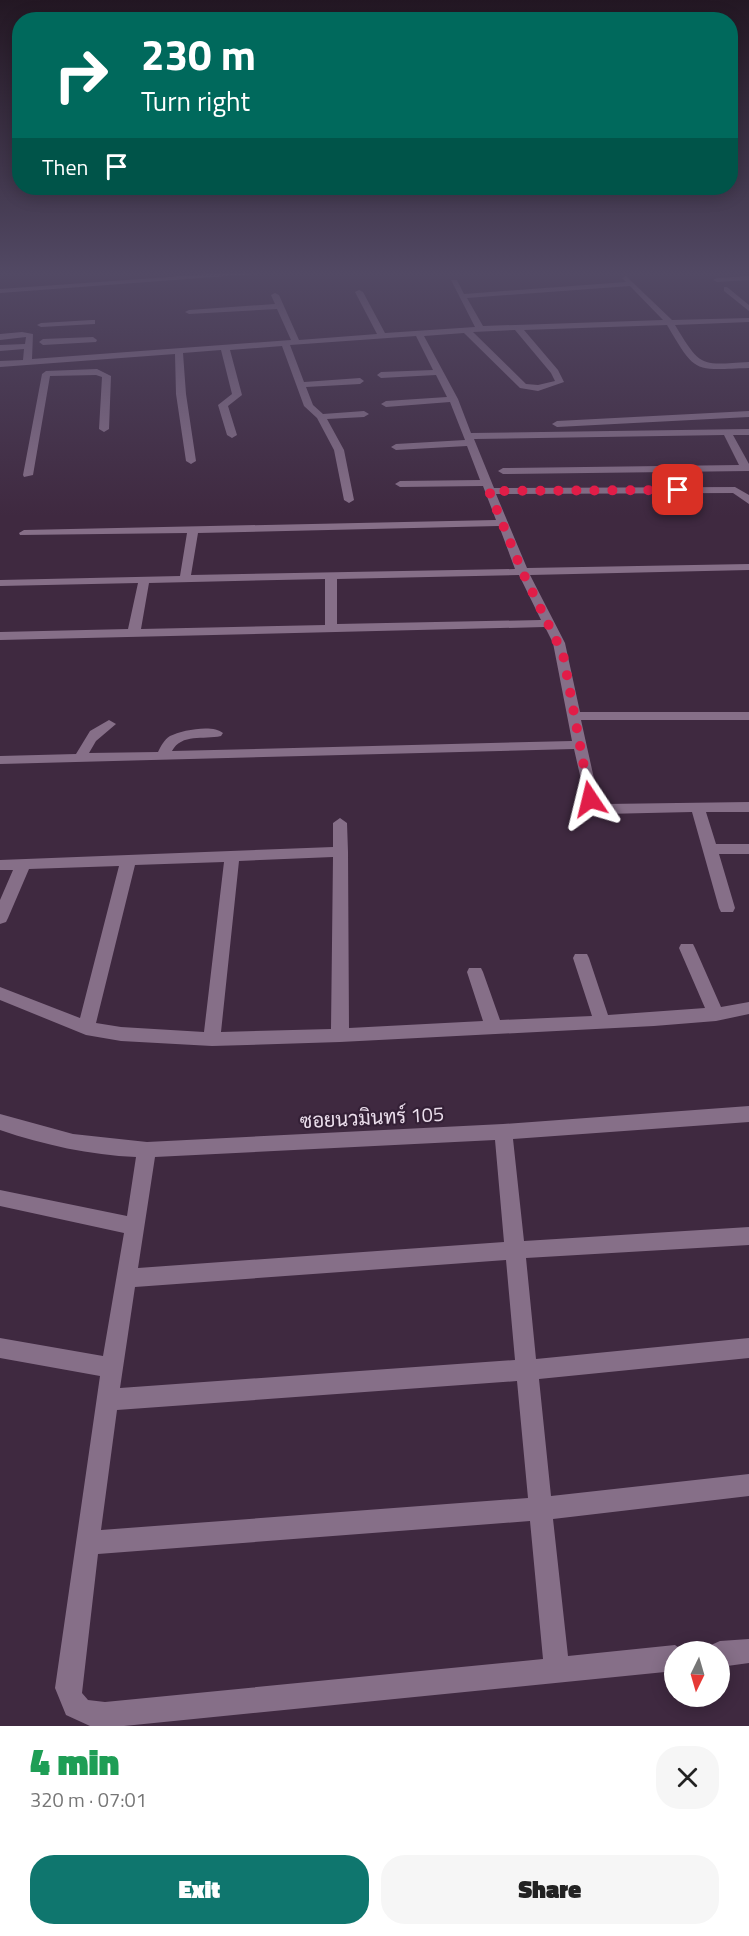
<!DOCTYPE html>
<meta charset="utf-8">
<style>
:root{--surface:#fff;--page:#f6f6f6;--text:#222;--muted:#767676;--accent:#0f766e}
body{margin:0;font-family:"Titillium Web",Sarabun,sans-serif;background:var(--page);color:var(--text);height:100vh;display:flex;flex-direction:column;font-size:22px;white-space:nowrap}
*{box-sizing:border-box;margin:0}
p{font-size:20px;color:var(--muted)}
.icon{flex:none;width:33px;height:33px;fill:none;stroke:currentColor;stroke-width:2;stroke-linecap:round;stroke-linejoin:round}
.map{position:relative;height:1726px;overflow:hidden}
.panel{display:flex;flex-direction:column;background:var(--surface);flex:1}
.panel>*{flex:none}
.top-card{position:absolute;left:12px;top:12px;width:726px;height:183px;border-radius:24px;box-shadow:0 3px 15px #0003;background:#00695c;color:#fff;overflow:hidden}
.needle{width:39px;rotate:185deg}
.fabs{position:absolute;left:664px;top:1641px;display:grid;gap:12px}
.fabs a{display:grid;place-items:center;width:66px;height:66px;border-radius:50%;background:var(--surface);box-shadow:0 3px 15px #0003;font-size:30px}
.pin{position:absolute;display:grid;place-items:center;width:51px;height:51px;color:#fff;margin:-26px;border-radius:12px;box-shadow:0 3px 9px #0006}
.me{position:absolute;width:66px;margin:-33px;rotate:350deg;stroke-linejoin:round;filter:drop-shadow(0 0 4px #0008)}
.turn{display:flex;align-items:center;gap:21px;height:126px;padding:0 30px;font-size:27px}
.turn .icon{width:78px;height:78px;stroke-width:2.5}
.turn b{display:block;font-size:42px;line-height:51px}
.then{display:flex;align-items:center;height:57px;padding:0 30px;background:#0003;gap:12px;font-size:22px}
.round{display:grid;place-items:center;flex:none;width:63px;height:63px;border-radius:24px;background:var(--page)}
.overview{display:flex;align-items:center;justify-content:space-between;height:102px;padding:0 30px}
h1{font-size:36px;font-weight:800;line-height:45px;color:#1e9e55}
.action{display:flex;gap:12px;margin-top:auto;padding:12px 30px}
.action a{flex:1;height:69px;border-radius:24px;background:var(--accent);color:#fff;font-size:24px;font-weight:800;line-height:69px;text-align:center}
.action a+a{background:var(--page);color:var(--text)}
.map>svg:first-child{display:block}
.lines{fill:none;stroke-linecap:round;stroke-linejoin:round}
.minor{fill:#866f88;fill-rule:evenodd}
.route{stroke:#e11d48;stroke-width:10;stroke-dasharray:0 18}
.labels{text-anchor:middle;dominant-baseline:central;stroke-width:4.5;stroke-linejoin:round;paint-order:stroke}
.near-street-label{font-size:20px;fill:#ebdeec;stroke:#342036}
</style>
<div class="map">
<svg width="749" height="1726" viewBox="0 0 749 1726">
<rect width="100%" height="100%" fill="#3f2940"/>
<g class="lines">
<g class="minor">
<path d="M211,274H254L0,293V289Z"/>
<path d="M626,276L672,320L749,318V322L675,325C701,368 700,365 749,362V368C693,370 696,374 667,325L524,330L558,370L564,382L538,391L520,388L464,333L424,336L458,399L471,433L749,429V435H733L749,464V471L503,474L498,471L503,468L739,465L724,435L474,439L494,488L735,487L749,495V504L733,493L496,494L527,568L749,564V570L530,575L565,643L580,712H749V720H581L599,801L606,804L749,802V812H706L716,844H749V854H719L735,908L733,912H721L719,908L692,812L604,814L587,806L574,749L0,764V756L76,754L90,731L109,720L116,724L96,741L89,753L158,752C161,746 164,740 170,736C182,730 213,724 223,733L221,736C203,740 182,733 172,751L572,741L553,643L545,627L0,640V632L128,629L138,583L0,586V580L180,576L187,533L20,535L19,533L24,530L496,520L483,486L400,487L395,484L400,481L480,480L467,446L396,450L391,447L396,444L465,440L450,402L386,407L381,404L386,401L447,397L436,375L381,378L377,375L381,372L433,370L416,336L290,345L304,382L360,378L364,381L360,384L306,387L313,405L323,414L364,411L369,414L364,417L327,419L344,450L354,500L349,503L344,500L334,450L317,418L304,406L282,346L230,350L242,395L228,406L237,435L232,438L227,435L218,405L232,394L221,350L183,353L186,394L196,461L191,464L186,461L176,394L175,354L0,367V361L23,360L24,349L0,351V345L25,344L26,337L0,340V334L22,332L33,334L32,359L291,340L277,309L189,314L185,312L189,310L275,304L271,295L275,293L279,295L299,340L377,334L355,292L359,290L363,292L385,333L475,327L451,280H457L464,294L626,282L622,278ZM630,286L663,320L483,326L467,298ZM515,330L551,373L555,381L538,385L526,384L473,332ZM499,526L515,569L191,575L198,533ZM519,575L541,620L337,624V579ZM325,579V625L141,629L149,583Z"/>
<path d="M749,276V280L717,282L713,280L717,278Z"/>
<path d="M727,287L749,305V311L724,291V287Z"/>
<path d="M92,320H95V324L41,327L37,325L41,323Z"/>
<path d="M93,337L97,340L96,342L43,345L39,342L43,339Z"/>
<path d="M97,369L111,376L109,429L104,432L99,429L102,377L96,375L50,376L33,475L24,477L23,475L42,374L46,371Z"/>
<path d="M749,411V417L557,427L552,424L557,421Z"/>
<path d="M340,818L347,823L348,852L349,1028L483,1021L467,972L469,968H481L483,972L500,1020L592,1016L573,958L575,954H587L589,958L608,1015L705,1008L679,948L681,944H693L695,948L721,1007L749,1002V1014L716,1021L654,1026L340,1042L212,1046L121,1041L86,1035L0,1000V987L80,1018L119,866L29,869L8,918L6,922L0,924V900L13,870H0V860L333,847V823ZM333,857L331,1029L221,1032L239,861ZM224,862L204,1032L121,1027L96,1023L135,865Z"/>
<path d="M749,1106V1122L513,1139L524,1241L749,1227V1245L526,1258L536,1359L749,1338V1358L539,1379L551,1496L749,1474V1496L553,1519L568,1656L675,1645L685,1652H675V1671L124,1726H90L66,1715L55,1688L100,1376L0,1358V1338L103,1356L124,1233L0,1206V1190L127,1216L136,1157C90,1155 44,1145 0,1130V1114L73,1134L147,1142L503,1124ZM495,1140L504,1242L138,1268L155,1157ZM506,1260L515,1360L120,1388L135,1287ZM517,1381L528,1498L101,1530L117,1410ZM530,1521L543,1659L105,1702L88,1700L82,1693L98,1554Z"/>
<path d="M749,1639V1663L720,1667V1652H709L711,1645L720,1641Z"/>
</g>
</g>
<linearGradient id="sky" x2="0" y2="1"><stop stop-color="#231723"/><stop offset="0.53" stop-color="#524964"/><stop offset="1" stop-color="#524964" stop-opacity="0"/></linearGradient>
<rect width="749" height="516" fill="url(#sky)"/>
<g class="lines">
<path class="route" d="M590,799L563,654L522,571L489,491L678,490"/>
</g>
<g class="labels">
<g class="near-street-label">
<text transform="translate(372 1117) rotate(-3)">ซอยนวมินทร์ 105</text>
</g>
</g>
</svg>
<div class="fabs">
<a><svg class="needle" viewBox="-14 -14 28 28"><path d="M0-13l5 13h-10z" fill="#e53935"/><path d="M0 13l5-13h-10z" fill="#767676"/></svg></a>
</div>
<div class="pin" style="left:678px;top:490px;background:#d93025"><svg class="icon" aria-label="arrive" viewBox="0 0 24 24"><path d="M6 21V4h12l-3 4 3 4H6"/></svg></div>
<svg class="me" style="left:590px;top:799px" viewBox="-20 -20 40 40"><path d="M0-17L14 15 0 8-14 15z" fill="#e11d48" stroke="#fff" stroke-width="4"/></svg>
<div class="top-card">
<div class="turn"><svg class="icon" aria-label="right" viewBox="0 0 24 24"><path d="M7 20v-9h11M14 6l5 5-5 5"/></svg><div><b>230 m</b>Turn right</div></div>
<div class="then">Then<svg class="icon" aria-label="arrive" viewBox="0 0 24 24"><path d="M6 21V4h12l-3 4 3 4H6"/></svg></div>
</div>
</div>
<section class="panel">
<div class="overview"><div><h1>4 min</h1><p>320 m · 07:01</p></div><a class="round"><svg class="icon" aria-label="close" viewBox="0 0 24 24"><path d="M6 6l12 12M18 6L6 18"/></svg></a></div>
<div class="action"><a>Exit</a><a>Share</a></div>
</section>
